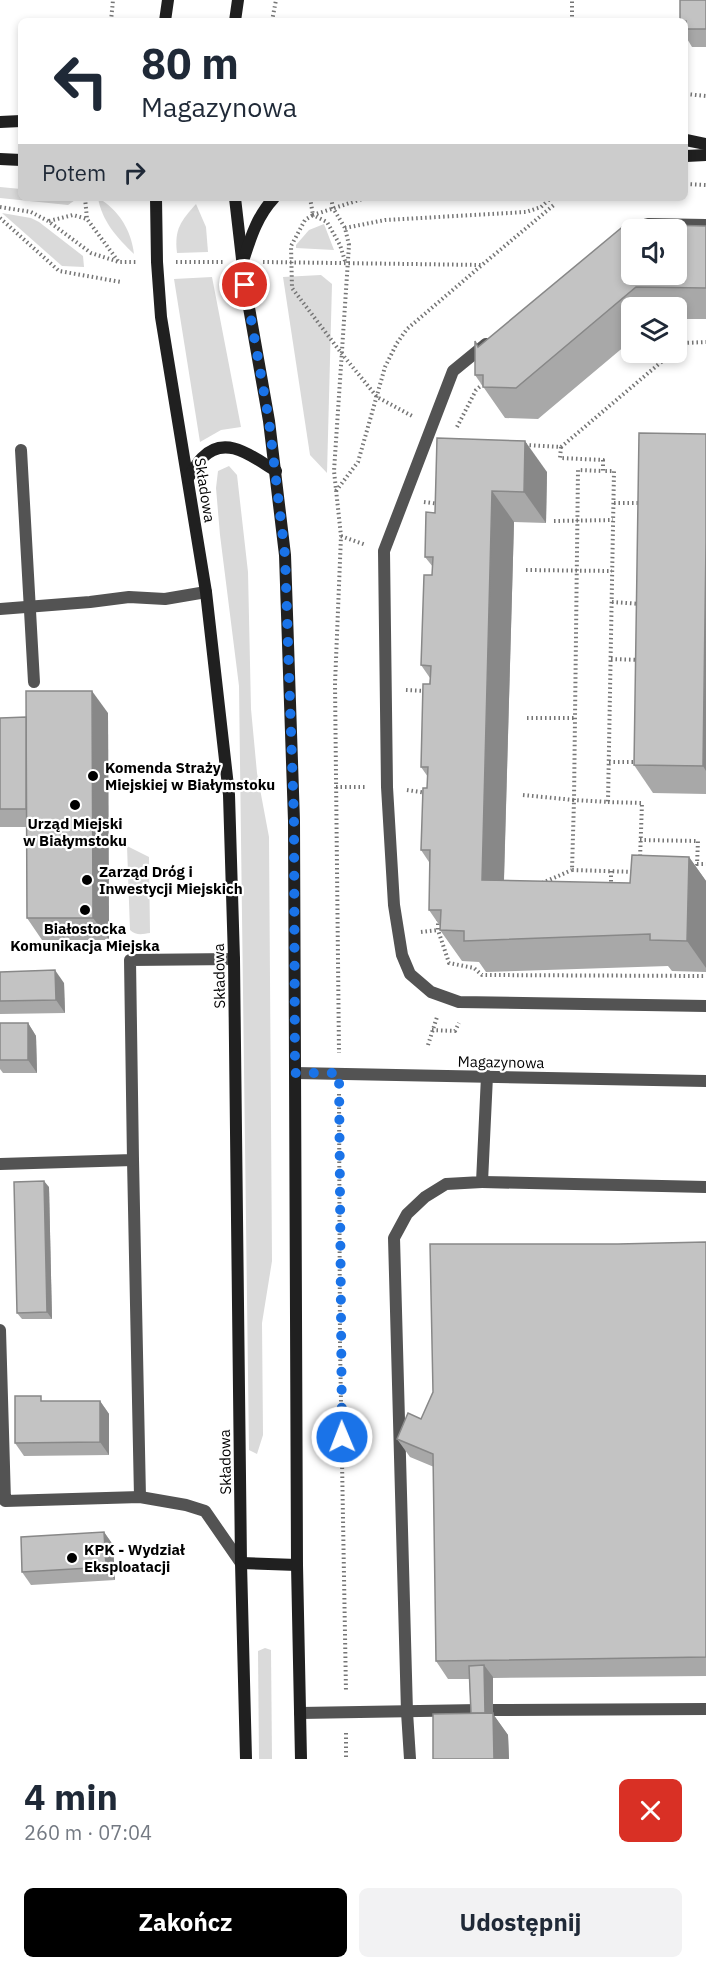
<!DOCTYPE html>
<html lang="pl">
<meta charset="utf-8">
<style>
:root{--surface:#fff;--page:#f2f2f3;--text:#1f2937;--muted:#747a83;--accent:#000}
body{margin:0;font-family:"IBM Plex Sans",sans-serif;background:var(--page);color:var(--text);height:100vh;display:flex;flex-direction:column;font-size:22px;white-space:nowrap}
*{box-sizing:border-box;margin:0}
p{font-size:20px;color:var(--muted)}
.icon{flex:none;width:33px;height:33px;fill:none;stroke:currentColor;stroke-width:2;stroke-linecap:round;stroke-linejoin:round}
.map{position:relative;height:1759px;overflow:hidden}
.details{display:flex;flex-direction:column;background:var(--surface);flex:1}
.details>*{flex:none}
.guide{position:absolute;left:18px;top:18px;width:670px;height:183px;border-radius:9px;box-shadow:0 3px 9px #0003;background:#fff;color:var(--text);overflow:hidden}
.tools{position:absolute;left:621px;top:219px;display:grid;gap:12px}
.tools a{display:grid;place-items:center;width:66px;height:66px;border-radius:9px;background:var(--surface);box-shadow:0 3px 9px #0003;font-size:30px}
.pin{position:absolute;display:grid;place-items:center;width:51px;height:51px;color:#fff;margin:-26px;border:3px solid #fff;border-radius:50%;box-shadow:0 2px 6px #0007}
.me{position:absolute;width:66px;margin:-33px;rotate:359deg;stroke-linejoin:round;filter:drop-shadow(0 0 4px #0008)}
.turn{display:flex;align-items:center;gap:21px;height:126px;padding:0 24px;font-size:27px}
.turn .icon{width:78px;height:78px;stroke-width:2.5}
.turn b{display:block;font-size:42px;line-height:51px}
.then{display:flex;align-items:center;height:57px;padding:0 24px;background:#0003;gap:12px;font-size:22px}
.round{display:grid;place-items:center;flex:none;width:63px;height:63px;border-radius:9px;background:var(--page)}
.headline{display:flex;align-items:center;justify-content:space-between;height:102px;padding:0 24px}
h1{font-size:36px;font-weight:700;line-height:45px}
.primary-button{display:flex;gap:12px;margin-top:auto;padding:12px 24px}
.primary-button a{flex:1;height:69px;border-radius:9px;background:var(--accent);color:#fff;font-size:24px;font-weight:700;line-height:69px;text-align:center}
.primary-button a+a{background:var(--page);color:var(--text)}
.map>svg:first-child{display:block}
.green{fill:#dadada}
.lines{fill:none;stroke-linecap:round;stroke-linejoin:round}
.path{stroke:#757575;stroke-width:4;stroke-dasharray:1.5 3;stroke-linecap:butt}
.lane{stroke:#535353;stroke-width:12}
.street{stroke:#535353;stroke-width:12}
.secondary{stroke:#202020;stroke-width:12}
.wall{fill:#a8a8a8}
.shaded-wall{fill:#888}
.building{fill:#c3c3c3;stroke:#888;stroke-width:1.5;fill-rule:evenodd}
.route{stroke:#1a73e8;stroke-width:10;stroke-dasharray:0 18}
.poi-dot{fill:#000;stroke:#fff;stroke-width:2}
.labels{text-anchor:middle;dominant-baseline:central;stroke-width:4.5;stroke-linejoin:round;paint-order:stroke}
.street-label{font-size:15px;fill:#000;stroke:#fff}
.poi-label{font-size:15px;font-weight:bold;fill:#000;stroke:#fff;text-anchor:start}
</style>
<div class="map">
<svg width="706" height="1759" viewBox="0 0 706 1759">
<rect width="100%" height="100%" fill="#fff"/>
<g class="green">
<path d="M0,187L21,189V198H78L68,205L0,198Z"/>
<path d="M98,198C119,210 131,230 134,254C117,238 102,221 98,198Z"/>
<path d="M196,204L206,227L208,252L177,253C174,229 181,221 196,204Z"/>
<path d="M2,213L31,218L39,222L83,256L84,267L62,266Z"/>
<path d="M324,224L334,250L296,248V245L309,230Z"/>
<path d="M321,275L332,284L327,473L310,455L283,277Z"/>
<path d="M212,277L241,427L221,430L200,442L174,279Z"/>
<path d="M229,466L237,475L248,572L251,709L257,773L269,837L272,1261L262,1323L263,1435L257,1454L249,1450L239,686L220,535L216,488L218,471Z"/>
<path d="M127,846L149,857L150,933C143,934 136,936 130,930Z"/>
<path d="M265,1648L271,1650L272,1759H259L258,1651Z"/>
</g>
<g class="lines">
<g class="path">
<path d="M111,21L113,0"/>
<path d="M272,21L276,0"/>
<path d="M572,21V0"/>
<path d="M686,94L706,96"/>
<path d="M686,184L706,185"/>
<path d="M85,198L87,219L118,261"/>
<path d="M310,198L313,215L305,220L291,246L292,288L342,354L377,397L414,417"/>
<path d="M331,198L333,208L345,228L349,245L334,471L341,536L335,684L339,1053"/>
<path d="M0,207L31,212L48,221L91,253L119,262H136"/>
<path d="M0,218L59,271L121,282"/>
<path d="M49,221L73,215L87,219"/>
<path d="M345,228L385,220L526,212L541,207L551,198"/>
<path d="M345,261L340,245L327,222L313,215L362,199"/>
<path d="M176,262H223"/>
<path d="M263,262L482,265L555,204"/>
<path d="M676,349L684,343L706,342"/>
<path d="M457,427L476,390L484,383"/>
<path d="M525,445L561,447L673,352"/>
<path d="M561,447L560,458L603,460V471H614L608,802L574,800L578,470L603,471"/>
<path d="M336,491L358,462L385,367L397,343L407,329L482,265"/>
<path d="M424,502L440,504"/>
<path d="M614,503H643"/>
<path d="M554,521L613,520"/>
<path d="M341,536L366,545"/>
<path d="M526,570L612,571"/>
<path d="M612,602L641,604"/>
<path d="M611,659L640,660"/>
<path d="M406,690L426,691"/>
<path d="M527,718H574"/>
<path d="M609,762H638"/>
<path d="M336,787H367"/>
<path d="M407,790L427,793"/>
<path d="M523,795L574,800L572,870L636,872"/>
<path d="M608,802L642,803L640,859"/>
<path d="M640,840L698,841L697,864H706"/>
<path d="M542,883L572,870"/>
<path d="M611,886V871"/>
<path d="M438,919V930L449,963L474,968L482,975L706,976"/>
<path d="M421,932L438,930"/>
<path d="M432,1030L455,1031L459,1023"/>
<path d="M428,1045L437,1017"/>
<path d="M339,1094L340,1345L346,1692"/>
<path d="M346,1733V1759"/>
</g>
<g class="lane">
<path d="M627,229L648,224L706,225"/>
<path d="M486,344L453,371L384,551L387,787L394,905L402,955L410,974L431,992L459,1002L706,1006"/>
<path d="M21,450L34,682"/>
<path d="M0,609L90,602L129,597L165,599L206,592"/>
<path d="M133,1160L140,1497"/>
<path d="M0,1164L133,1160L130,960L234,959"/>
<path d="M482,1182L706,1187"/>
<path d="M0,1330L5,1501L140,1497L186,1505L205,1511L241,1563"/>
<path d="M493,1710L706,1709"/>
<path d="M300,1713L479,1710"/>
<path d="M410,1759L407,1712L394,1238L407,1214L425,1197L446,1184L482,1182L487,1076"/>
</g>
<path class="street" d="M295,1073L706,1081"/>
<g class="secondary">
<path d="M165,21L168,0"/>
<path d="M235,21L238,0"/>
<path d="M0,122L21,121"/>
<path d="M686,140L706,144"/>
<path d="M686,156L706,155"/>
<path d="M0,159L21,160"/>
<path d="M156,198L157,262L161,317L206,592L229,795L234,959L241,1563L246,1759"/>
<path d="M235,198L245,285L269,421L285,555L294,821L297,1565L301,1759"/>
<path d="M244,258C251,236 258,215 274,198"/>
<path d="M188,478C193,471 197,463 202,458C226,433 254,458 276,471"/>
<path d="M241,1563L297,1565"/>
</g>
</g>
<g class="wall">
<path d="M706,0V47H692L686,37V21Z"/>
<path d="M706,226V319H676V308H632V340L538,419L505,418L475,375L479,346Z"/>
<path d="M706,434V794L653,793L634,765Z"/>
<path d="M437,438L547,472L546,523L514,522L504,881L630,883L689,857L706,881V972L672,971L668,966L486,972L479,962L462,961L440,930V926L429,910V862L421,850L427,788L428,777L421,767L430,678L421,665L432,575L433,567L425,557L435,513Z"/>
<path d="M108,713L109,940H42L27,918L26,827H0V718L26,717Z"/>
<path d="M0,972L64,983L65,1013L0,1014Z"/>
<path d="M0,1023H28L36,1036L37,1073H3L0,1069Z"/>
<path d="M49,1187L52,1319H22L17,1313Z"/>
<path d="M706,1242V1676L493,1678V1714L508,1735L509,1759H433L471,1713L469,1679H448L436,1661L434,1467L410,1457L397,1439L618,1244Z"/>
<path d="M45,1401H100L109,1414V1455L24,1456L15,1443Z"/>
<path d="M104,1532L113,1545L115,1580L31,1585L22,1572Z"/>
</g>
<g class="shaded-wall">
<path d="M525,441L547,472L546,523L524,492Z"/>
<path d="M492,491L514,522L503,911L482,880Z"/>
<path d="M706,542V771L703,766Z"/>
<path d="M92,691L108,713L109,940L93,918Z"/>
<path d="M689,857L706,881V968L687,941Z"/>
<path d="M55,970L64,983L65,1013L56,1000Z"/>
<path d="M28,1023L36,1036L37,1073L28,1060Z"/>
<path d="M44,1181L49,1187L52,1319L47,1312Z"/>
<path d="M100,1401L109,1414V1455L100,1442Z"/>
<path d="M104,1532L113,1545L115,1580L106,1567Z"/>
<path d="M484,1665L493,1677V1714L508,1735L509,1759H494L485,1723Z"/>
</g>
<g class="building">
<path d="M680,0H706V29H686V21H680Z"/>
<path d="M626,224L706,226V288L636,287L516,388L483,387V375H475V341L478,347ZM632,230H676V274H632Z"/>
<path d="M639,433L706,434V542L703,766L634,765Z"/>
<path d="M437,438L525,441L524,492L492,491L482,880L630,883L632,855L689,857L687,941L650,940V934L464,941V931L440,930L441,910H429L430,850H421L423,788H427L428,767H421L423,684H430L431,666L421,665L424,575H432L433,557H425L426,512L435,513Z"/>
<path d="M26,691H92L93,918H27Z"/>
<path d="M26,717V809H0V718Z"/>
<path d="M55,970L56,1000L0,1001V972Z"/>
<rect x="0" y="1023" width="28" height="37"/>
<path d="M44,1181L47,1312L17,1313L14,1182Z"/>
<path d="M706,1242V1657L436,1661L433,1454L397,1439L408,1413L421,1419L433,1392L430,1244H618Z"/>
<path d="M15,1396H41V1401H100V1442L15,1443Z"/>
<path d="M104,1532L106,1567L22,1572L21,1537Z"/>
<path d="M484,1665L485,1713H471L469,1666Z"/>
<path d="M493,1713L494,1759H433V1714Z"/>
</g>
<g class="lines">
<path class="route" d="M245,285L269,421L285,555L294,820L295,1073H339L342,1437"/>
</g>
<g class="poi-dot">
<circle cx="93" cy="776" r="6"/>
<circle cx="75" cy="805" r="6"/>
<circle cx="87" cy="880" r="6"/>
<circle cx="85" cy="910" r="6"/>
<circle cx="72" cy="1558" r="6"/>
</g>
<g class="labels">
<g class="street-label">
<text transform="translate(205 490) rotate(81)">Składowa</text>
<text transform="translate(219 976) rotate(-91)">Składowa</text>
<text transform="translate(501 1062) rotate(1)">Magazynowa</text>
<text transform="translate(225 1462) rotate(-91)">Składowa</text>
</g>
<g class="poi-label">
<text x="105" y="767">Komenda Straży<tspan x="105" dy="17">Miejskiej w Białymstoku</tspan></text>
<text x="75" y="823" text-anchor="middle">Urząd Miejski<tspan x="75" dy="17">w Białymstoku</tspan></text>
<text x="99" y="871">Zarząd Dróg i<tspan x="99" dy="17">Inwestycji Miejskich</tspan></text>
<text x="85" y="928" text-anchor="middle">Białostocka<tspan x="85" dy="17">Komunikacja Miejska</tspan></text>
<text x="84" y="1549">KPK - Wydział<tspan x="84" dy="17">Eksploatacji</tspan></text>
</g>
</g>
</svg>
<div class="tools">
<a><svg class="icon" aria-label="sound" viewBox="0 0 24 24"><path d="M4 9h4l5-4v14l-5-4H4zM17 9q2 3 0 6"/></svg></a>
<a><svg class="icon" aria-label="layers" viewBox="0 0 24 24"><path d="M12 4l9 5-9 5-9-5zM3 14l9 5 9-5"/></svg></a>
</div>
<div class="pin" style="left:245px;top:285px;background:#d93025"><svg class="icon" aria-label="arrive" viewBox="0 0 24 24"><path d="M6 21V4h12l-3 4 3 4H6"/></svg></div>
<svg class="me" style="left:342px;top:1437px" viewBox="-20 -20 40 40"><circle r="17" fill="#1a73e8" stroke="#fff" stroke-width="3"/><path d="M0-11L8 9 0 5-8 9z" fill="#fff"/></svg>
<div class="guide">
<div class="turn"><svg class="icon" aria-label="left" viewBox="0 0 24 24"><path d="M17 20v-9H6M10 6l-5 5 5 5"/></svg><div><b>80 m</b>Magazynowa</div></div>
<div class="then">Potem<svg class="icon" aria-label="right" viewBox="0 0 24 24"><path d="M7 20v-9h11M14 6l5 5-5 5"/></svg></div>
</div>
</div>
<section class="details">
<div class="headline"><div><h1>4 min</h1><p>260 m · 07:04</p></div><a class="round" style="background:#d93025;color:#fff"><svg class="icon" aria-label="close" viewBox="0 0 24 24"><path d="M6 6l12 12M18 6L6 18"/></svg></a></div>
<div class="primary-button"><a>Zakończ</a><a>Udostępnij</a></div>
</section>
